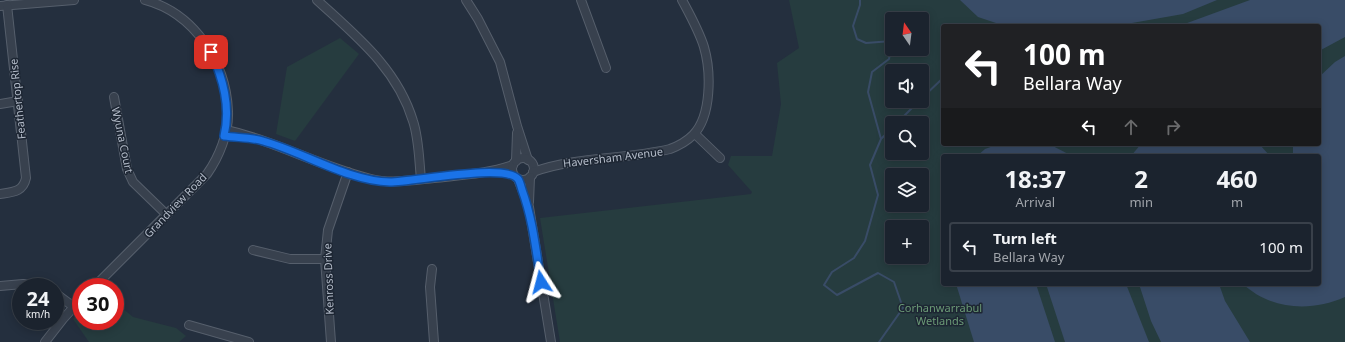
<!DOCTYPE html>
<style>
:root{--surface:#1b232e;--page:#242b36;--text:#f1f3f6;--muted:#a0a4aa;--line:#39404a}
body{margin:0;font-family:"Noto Sans",sans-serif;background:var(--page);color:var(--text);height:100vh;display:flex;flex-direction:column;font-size:15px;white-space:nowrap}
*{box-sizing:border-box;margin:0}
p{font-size:13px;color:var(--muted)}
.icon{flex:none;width:22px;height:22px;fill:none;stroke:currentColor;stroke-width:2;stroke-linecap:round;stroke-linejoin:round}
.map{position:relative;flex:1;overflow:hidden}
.drawer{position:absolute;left:941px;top:154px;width:380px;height:132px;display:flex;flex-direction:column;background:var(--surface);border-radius:4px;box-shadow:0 2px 10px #0003,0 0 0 1px var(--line)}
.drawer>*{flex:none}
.hud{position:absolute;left:941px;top:24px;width:380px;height:122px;border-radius:4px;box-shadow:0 2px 10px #0003,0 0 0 1px var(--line);background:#202124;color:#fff;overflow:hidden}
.needle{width:26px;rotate:346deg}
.fabs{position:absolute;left:885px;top:12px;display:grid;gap:8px}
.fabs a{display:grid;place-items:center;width:44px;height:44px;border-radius:4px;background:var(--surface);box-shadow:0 2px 10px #0003,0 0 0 1px var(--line);font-size:20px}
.speed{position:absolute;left:12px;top:278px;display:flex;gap:8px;font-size:20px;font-weight:700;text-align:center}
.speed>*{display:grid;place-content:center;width:52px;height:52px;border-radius:50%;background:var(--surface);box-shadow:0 2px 10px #0003,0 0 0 1px var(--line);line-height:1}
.speed small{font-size:10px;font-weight:400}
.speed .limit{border:6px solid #d22;background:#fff;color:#111}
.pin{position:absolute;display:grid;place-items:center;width:34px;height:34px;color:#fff;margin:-17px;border-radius:8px;box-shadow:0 2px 6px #0006}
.me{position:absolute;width:44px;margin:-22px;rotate:351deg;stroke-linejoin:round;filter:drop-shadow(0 0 3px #0008)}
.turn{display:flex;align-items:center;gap:14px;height:84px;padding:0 16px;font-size:18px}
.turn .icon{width:52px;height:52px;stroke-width:2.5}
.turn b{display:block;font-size:28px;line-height:34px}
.lanes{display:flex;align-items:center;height:38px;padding:0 16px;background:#0003;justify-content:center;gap:20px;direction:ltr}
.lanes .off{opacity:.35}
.eta{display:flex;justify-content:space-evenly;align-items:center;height:68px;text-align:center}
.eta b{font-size:24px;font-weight:700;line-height:28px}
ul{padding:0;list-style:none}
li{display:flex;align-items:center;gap:12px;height:50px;margin:0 8px 6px;padding:0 8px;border:2px solid var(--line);border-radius:4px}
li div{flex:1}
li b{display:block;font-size:15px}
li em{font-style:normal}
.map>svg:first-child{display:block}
.green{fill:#263c3f;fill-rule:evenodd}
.water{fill:#394c67}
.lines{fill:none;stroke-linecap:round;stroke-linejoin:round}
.stream{stroke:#394c67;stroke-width:2}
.minor-casing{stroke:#565f6c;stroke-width:10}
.minor{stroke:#38414e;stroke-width:8}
.route-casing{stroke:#114b97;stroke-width:10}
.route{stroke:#1a73e8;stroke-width:7}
.labels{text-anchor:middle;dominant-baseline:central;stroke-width:3;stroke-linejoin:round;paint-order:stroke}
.street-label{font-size:11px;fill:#b4bcc9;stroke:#1d2633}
.park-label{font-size:11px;fill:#6b9a76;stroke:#1d2633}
</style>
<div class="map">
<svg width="1345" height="342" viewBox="0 0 1345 342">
<rect width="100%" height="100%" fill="#242f3e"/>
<g class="green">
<path d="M789,0H1345V342H560L540,218L751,194L752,192L728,165L731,156H772L781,104L777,63L799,48ZM892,19H922V49H892ZM943,26H1319V144H943ZM892,71H922V101H892ZM892,123H922V153H892ZM943,156H1319V284H943ZM892,175H922V205H892ZM892,227H922V257H892Z"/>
<path d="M340,38L359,54L295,141L276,134L287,67Z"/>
<path d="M115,302L133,317L176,328L186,336L179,342H89L73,319L81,311V321H115Z"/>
</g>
<g class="water">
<path d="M960,0H1217L1183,14L1115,26H1005L978,17Z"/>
<path d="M1250,0H1345V37L1319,51V26H1179Z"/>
<path d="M1345,56V297C1311,312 1271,310 1243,284H1319V156H1293V144H1319V77L1335,62Z"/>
<path d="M999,144H1049L1072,156H977L985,149Z"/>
<path d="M1141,144H1259L1270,156H1131Z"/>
<path d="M956,284H1036L1055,342H974Z"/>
<path d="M1046,284H1126L1149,342H1065Z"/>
<path d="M1139,284H1219L1225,301L1250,342H1161L1151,321Z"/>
</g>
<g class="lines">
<g class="stream">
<path d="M860,0V5L853,26L857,39L866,43L892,41L889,59L872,72L868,92L881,139L870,165L878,195L865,241L854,258L832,272L824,285L837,295L878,273L894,282L903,308L879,342"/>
<path d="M922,98L943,78"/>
<path d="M897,123L919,101"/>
<path d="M882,138L892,128"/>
</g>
<g class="minor-casing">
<g id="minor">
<path d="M317,0C356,36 397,68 413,121C419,139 419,160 421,179"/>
<path d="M466,0L478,19L500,62L517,126L528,160"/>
<path d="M581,0L606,68"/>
<path d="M0,6L74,0"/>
<path d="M114,97L127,169L133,182L167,215"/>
<path d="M0,104L18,101"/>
<path d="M226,130C276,141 321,167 371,179C391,184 414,180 434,178C461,175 487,174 513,165"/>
<path d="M695,134L720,158"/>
<circle cx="523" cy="169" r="11"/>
<path d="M516,161L517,133"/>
<path d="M533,172C577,156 624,160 670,149C678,146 686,142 693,135C712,116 711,71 704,47C699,31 690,15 682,0"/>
<path d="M518,179L529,207L551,342"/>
<path d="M0,194C13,192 23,192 26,178L7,5"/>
<path d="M529,202L530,177"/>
<path d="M253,250L290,259H325"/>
<path d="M432,269L430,287L434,342"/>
<path d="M0,286L23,284L44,287"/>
<path d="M94,287L207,174C219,157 229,133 228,111C226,62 194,13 145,0"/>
<path d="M55,293L74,307"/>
<path d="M189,325L249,342"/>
<path d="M45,342L63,319L81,299"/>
<path d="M331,342L325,259L328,230L348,172"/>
</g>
</g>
<use href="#minor" class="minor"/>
</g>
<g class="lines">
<g class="route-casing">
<path id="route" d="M211,52C223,79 231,107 224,136C238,138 250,137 263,141C303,152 348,181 390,182C413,182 505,163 518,179C520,182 521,187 522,190C533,220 536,251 541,282"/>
</g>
<use href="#route" class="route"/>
</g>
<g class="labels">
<g class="street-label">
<text transform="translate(17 99) rotate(-96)">Feathertop Rise</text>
<text transform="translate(123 140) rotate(78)">Wyuna Court</text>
<text transform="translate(613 157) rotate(-7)">Haversham Avenue</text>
<text transform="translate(175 205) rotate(-46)">Grandview Road</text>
<text transform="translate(328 279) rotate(-92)">Kenross Drive</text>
</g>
<g class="park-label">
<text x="940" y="307">Corhanwarrabul<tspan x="940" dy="13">Wetlands</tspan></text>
</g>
</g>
</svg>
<div class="fabs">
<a><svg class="needle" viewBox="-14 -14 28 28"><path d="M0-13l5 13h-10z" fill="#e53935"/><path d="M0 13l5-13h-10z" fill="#a0a4aa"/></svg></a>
<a><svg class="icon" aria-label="sound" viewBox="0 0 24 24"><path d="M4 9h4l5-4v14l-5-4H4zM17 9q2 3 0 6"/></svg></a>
<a><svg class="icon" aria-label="search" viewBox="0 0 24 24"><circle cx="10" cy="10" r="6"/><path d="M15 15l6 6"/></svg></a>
<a><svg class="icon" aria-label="layers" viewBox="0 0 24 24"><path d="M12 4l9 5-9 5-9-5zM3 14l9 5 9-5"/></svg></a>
<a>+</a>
</div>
<div class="speed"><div>24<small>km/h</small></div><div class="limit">30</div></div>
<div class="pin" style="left:211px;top:52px;background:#d93025"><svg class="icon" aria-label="arrive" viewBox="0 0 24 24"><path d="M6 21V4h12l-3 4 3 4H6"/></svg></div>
<svg class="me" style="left:541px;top:282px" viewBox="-20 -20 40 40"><path d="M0-17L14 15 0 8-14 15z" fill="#1a73e8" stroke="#fff" stroke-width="4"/></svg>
<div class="hud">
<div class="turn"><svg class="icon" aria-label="left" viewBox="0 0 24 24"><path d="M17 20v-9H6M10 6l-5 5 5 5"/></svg><div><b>100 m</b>Bellara Way</div></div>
<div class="lanes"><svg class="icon" aria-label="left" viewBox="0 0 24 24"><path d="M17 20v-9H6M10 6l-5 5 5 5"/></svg><svg class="icon off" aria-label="ahead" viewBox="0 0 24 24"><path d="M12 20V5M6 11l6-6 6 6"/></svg><svg class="icon off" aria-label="right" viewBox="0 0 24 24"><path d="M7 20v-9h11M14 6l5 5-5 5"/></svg></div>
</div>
<section class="drawer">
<div class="eta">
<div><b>18:37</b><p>Arrival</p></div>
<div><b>2</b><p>min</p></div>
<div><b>460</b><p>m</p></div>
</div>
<ul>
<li><svg class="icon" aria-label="left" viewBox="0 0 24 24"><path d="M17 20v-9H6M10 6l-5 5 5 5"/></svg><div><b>Turn left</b><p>Bellara Way</p></div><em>100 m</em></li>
</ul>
</section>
</div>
